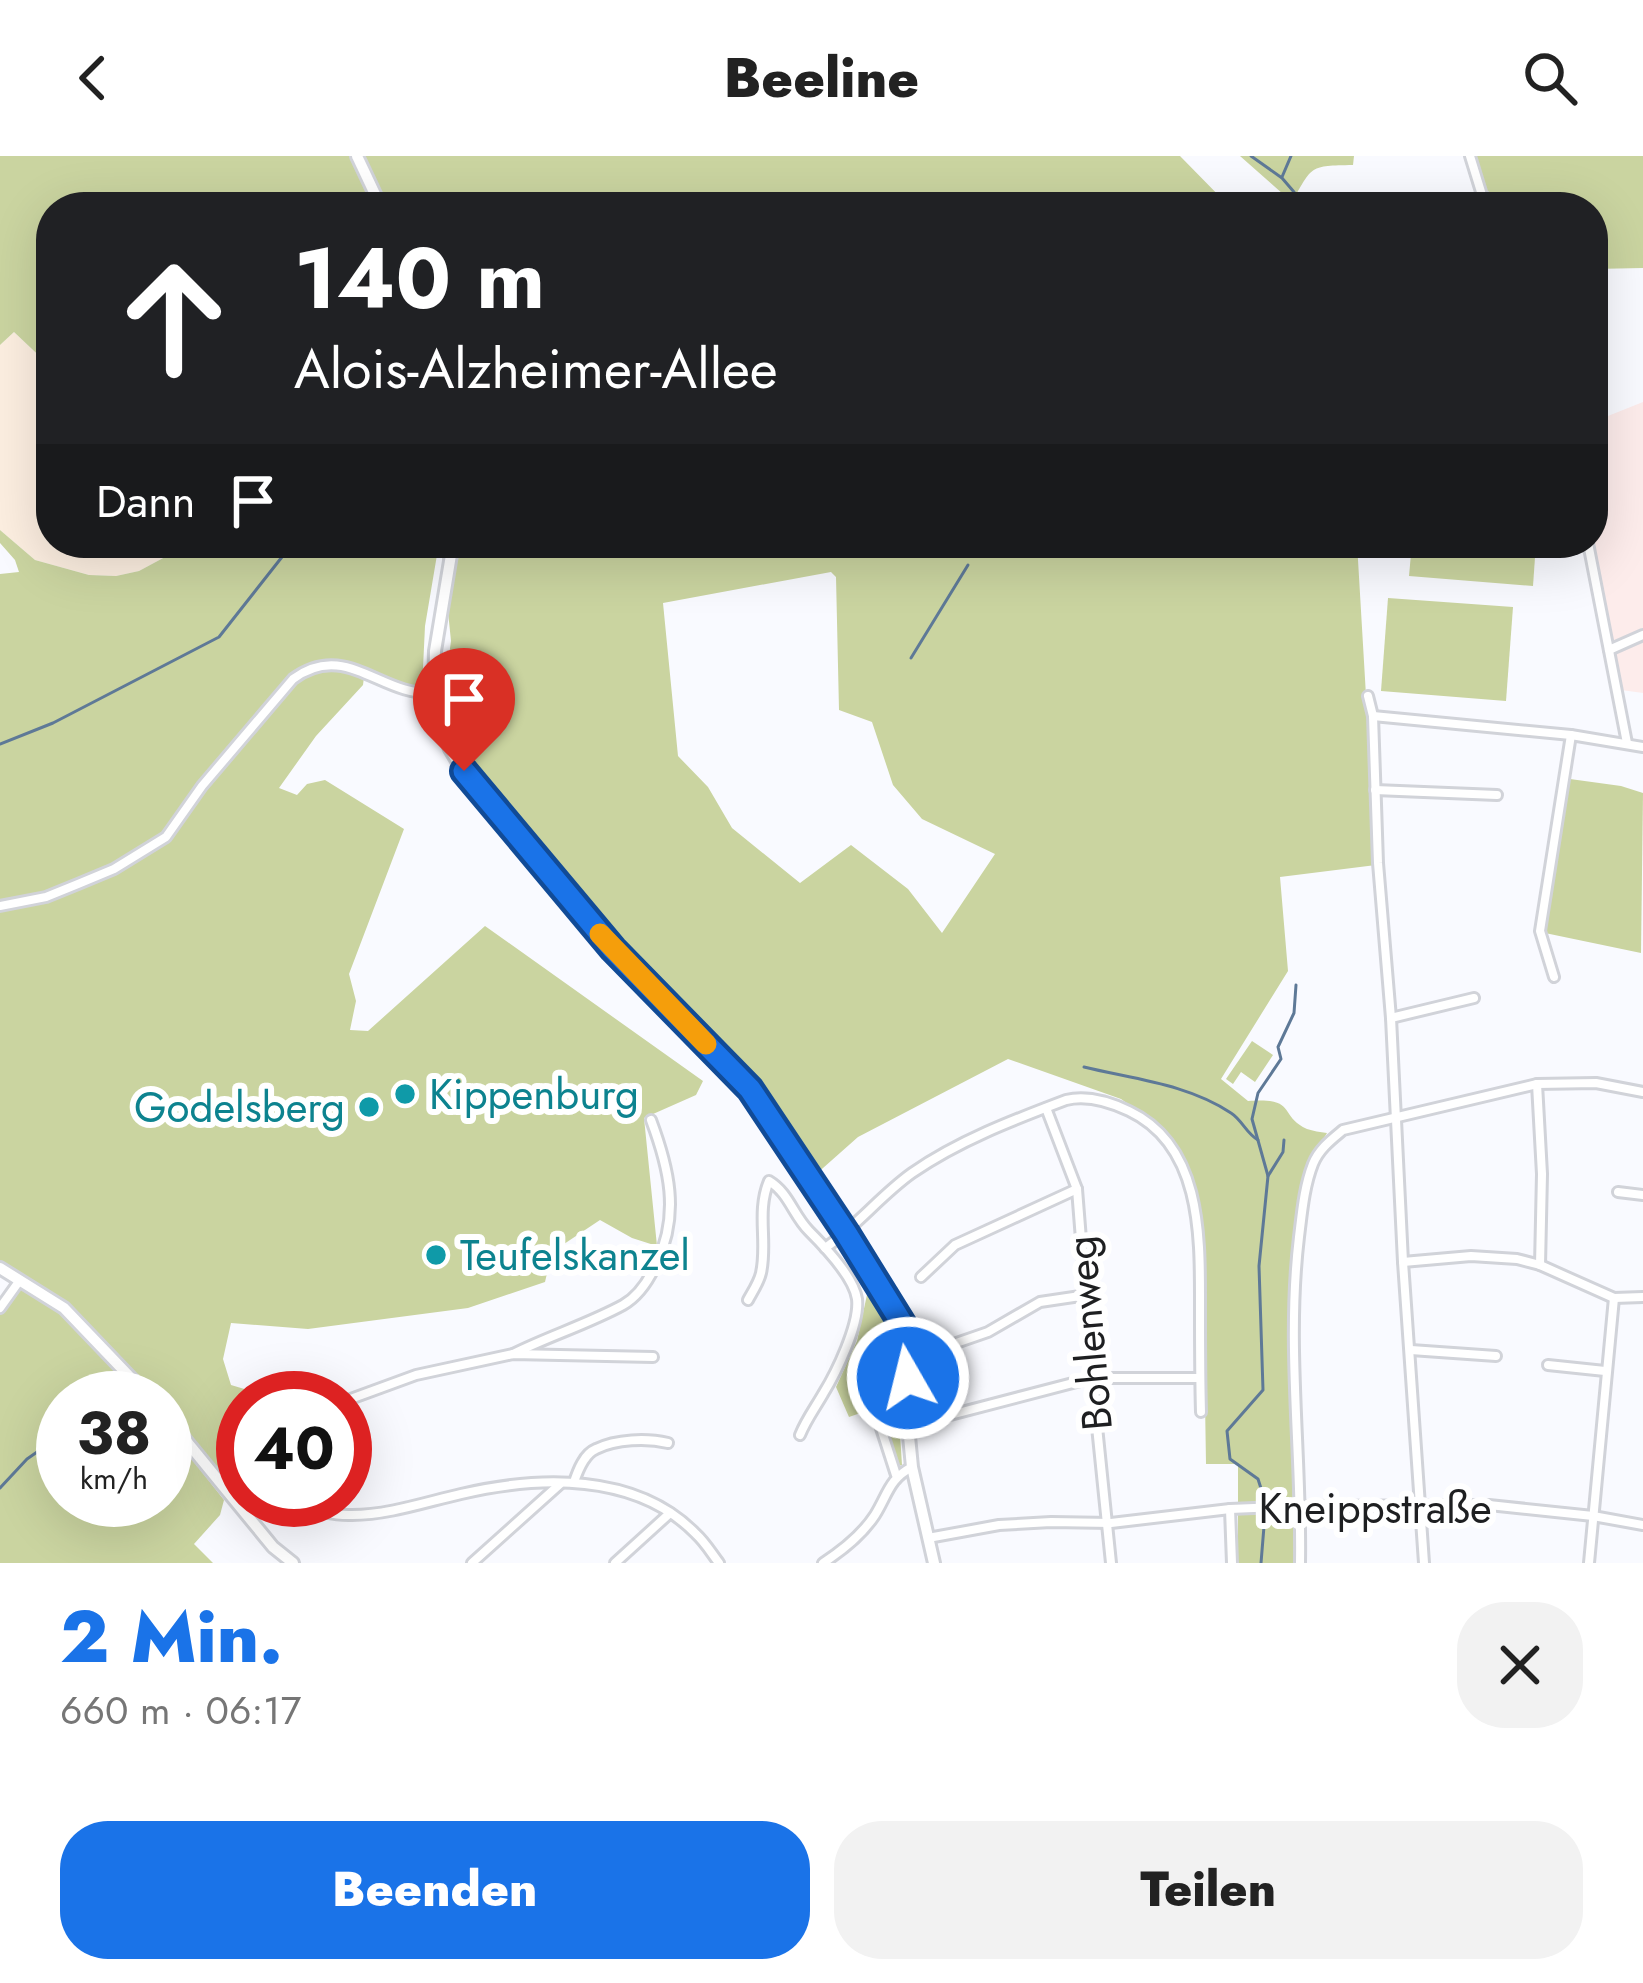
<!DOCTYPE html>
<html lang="de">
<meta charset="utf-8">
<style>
:root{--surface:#fff;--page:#f2f2f2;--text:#222;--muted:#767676;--accent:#1a73e8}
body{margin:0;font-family:Jost,sans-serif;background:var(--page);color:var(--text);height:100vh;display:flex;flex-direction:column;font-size:45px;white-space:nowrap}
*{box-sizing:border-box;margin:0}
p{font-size:39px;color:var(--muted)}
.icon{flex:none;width:66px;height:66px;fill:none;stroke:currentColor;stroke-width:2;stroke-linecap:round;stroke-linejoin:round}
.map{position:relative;height:1407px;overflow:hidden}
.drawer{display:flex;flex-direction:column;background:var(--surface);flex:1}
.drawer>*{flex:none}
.guide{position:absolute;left:36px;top:36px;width:1572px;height:366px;border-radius:48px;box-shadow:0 12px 48px #0002;background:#202124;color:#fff;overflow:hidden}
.speed{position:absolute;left:36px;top:1215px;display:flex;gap:24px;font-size:60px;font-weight:700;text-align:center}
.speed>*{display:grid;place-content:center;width:156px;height:156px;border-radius:50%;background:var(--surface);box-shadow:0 12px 48px #0002;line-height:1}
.speed small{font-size:30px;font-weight:400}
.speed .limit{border:18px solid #d22;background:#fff;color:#111}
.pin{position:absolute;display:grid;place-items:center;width:102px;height:102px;color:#fff;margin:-123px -51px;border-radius:50% 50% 50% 0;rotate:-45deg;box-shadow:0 0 12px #0007}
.pin .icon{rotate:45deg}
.me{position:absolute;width:132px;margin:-66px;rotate:352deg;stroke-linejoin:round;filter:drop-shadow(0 0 9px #0008)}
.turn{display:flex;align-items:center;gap:42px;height:252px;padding:0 60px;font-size:54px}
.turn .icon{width:156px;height:156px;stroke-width:2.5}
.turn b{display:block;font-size:84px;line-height:102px}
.then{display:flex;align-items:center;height:114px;padding:0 60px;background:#0003;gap:24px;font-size:45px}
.round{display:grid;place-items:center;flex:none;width:126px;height:126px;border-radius:48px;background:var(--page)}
.headline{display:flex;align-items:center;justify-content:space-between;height:204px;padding:0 60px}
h1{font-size:72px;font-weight:800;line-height:90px;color:var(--accent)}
.cta{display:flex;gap:24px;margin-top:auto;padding:24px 60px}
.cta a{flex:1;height:138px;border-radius:48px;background:var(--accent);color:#fff;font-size:48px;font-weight:800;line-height:138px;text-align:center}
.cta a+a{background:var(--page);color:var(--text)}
header{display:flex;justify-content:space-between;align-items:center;height:156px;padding:0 60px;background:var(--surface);font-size:54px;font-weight:800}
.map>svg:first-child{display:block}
.commercial{fill:#fdeceb}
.medical{fill:#fceee0}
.green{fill:#cad4a0;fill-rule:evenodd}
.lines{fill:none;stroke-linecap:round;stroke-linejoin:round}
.stream{stroke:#5e7997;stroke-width:3}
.minor-casing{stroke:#d1d3d9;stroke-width:14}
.tertiary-casing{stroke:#d1d3d9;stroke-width:16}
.minor{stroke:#fff;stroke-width:8}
.tertiary{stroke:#fff;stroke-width:10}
.route-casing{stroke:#114b97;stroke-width:30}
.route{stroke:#1a73e8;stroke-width:21}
.slow{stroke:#f59e0b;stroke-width:21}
.culture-dot{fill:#0f9aa8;stroke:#fff;stroke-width:4.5}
.labels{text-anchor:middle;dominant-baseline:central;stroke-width:12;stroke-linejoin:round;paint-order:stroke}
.culture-label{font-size:42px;fill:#0d838f;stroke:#fff;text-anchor:start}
.street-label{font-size:42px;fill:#1e1f21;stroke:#fff}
</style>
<header><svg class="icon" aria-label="back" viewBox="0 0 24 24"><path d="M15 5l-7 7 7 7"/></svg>Beeline<svg class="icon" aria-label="search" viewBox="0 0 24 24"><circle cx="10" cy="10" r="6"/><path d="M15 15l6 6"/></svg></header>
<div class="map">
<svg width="1643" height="1407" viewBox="0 0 1643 1407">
<rect width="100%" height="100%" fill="#f9faff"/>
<path class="commercial" d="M1643,246V537L1621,534L1593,382V266Z"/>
<path class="medical" d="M14,176L51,211V387H191L139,415L116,420L89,419L35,404L0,374V189Z"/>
<g class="green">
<path d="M0,0H1180L1230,51H1210L1205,47L1199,51H51V211L14,176L0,189Z"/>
<path d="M1240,0H1354L1353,9C1309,10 1313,9 1292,46Z"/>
<path d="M1470,0H1643V112L1593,113V51H1497L1482,39Z"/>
<path d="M0,374L35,404L89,419L116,420L139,415L191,387H439L425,470L422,533L408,531L351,506L364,521L363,529L316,580L279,632L297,639L307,628L325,624L404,673L349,818L356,845L350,874L368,875L485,770L703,925L696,939L644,962L657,1090L632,1082L600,1064L552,1096L545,1126L468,1152L308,1173L231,1167L223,1203L231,1229L251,1235L255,1242H243V1297L216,1317L187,1275L165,1251V1242H157L67,1148L0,1107V418L19,416L15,404L0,387Z"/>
<path d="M441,387H1357L1376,709L1280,721L1288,815L1221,923L1248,945C1298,941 1278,960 1307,973C1313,975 1320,976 1327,977L1304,1015L1298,1044L1289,1143L1294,1407H1238V1308H1206L1202,1057L1187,1008L1165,975L1121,943L1008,903L858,981L814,1020L754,930L618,789L470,615L447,572L442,552L451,485ZM831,416L836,421L839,554L872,566L893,629L922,663L995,698L942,777L908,733L851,689L800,727L732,672L708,631L678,600L663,447Z"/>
<path d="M1412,387H1536L1533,430L1409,420Z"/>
<path d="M1388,442L1513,451L1506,545L1381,535Z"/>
<path d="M1570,623L1621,630L1643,637L1641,797L1545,777Z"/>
<path d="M1252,885L1273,899L1255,926L1241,916L1233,928L1226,923Z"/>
<path d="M21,1129L63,1157L144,1242H63V1344H165V1269L224,1344L220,1359L194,1388L213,1407H0V1156Z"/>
<path d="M897,1131L924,1188L897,1232L902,1309L895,1311L881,1260L872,1253L849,1261L836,1231L857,1185L868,1134Z"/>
</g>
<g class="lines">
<g class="stream">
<path d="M1251,0L1282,22L1294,36"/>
<path d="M1282,21L1291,0"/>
<path d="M911,502L968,409"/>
<path d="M0,588L53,567L219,481L293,387"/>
<path d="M1084,911C1133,923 1188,928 1231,957C1242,964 1246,977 1258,984"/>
<path d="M1268,1020L1283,996L1284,984"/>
<path d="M0,1332L27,1303L63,1278"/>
<path d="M1265,1345L1258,1323L1230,1303L1227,1275L1263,1234L1259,1110L1268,1020L1252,963L1258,937L1281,903L1278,891L1294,857L1296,829"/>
<path d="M1261,1407L1265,1358"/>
</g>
<g class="minor-casing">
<g id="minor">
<path d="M1470,0L1482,39L1497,51"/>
<path d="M1588,387L1627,587"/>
<path d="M1609,494L1643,479"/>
<path d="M1368,540L1373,560L1378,707L1391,862L1403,1106L1424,1407"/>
<path d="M1373,560L1571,579L1643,591"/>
<path d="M1375,634L1497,639"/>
<path d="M0,750L46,741L78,728L114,713L166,681L202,630L293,523C346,484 381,541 434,537"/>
<path d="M1554,821L1540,775L1571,579"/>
<path d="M1391,862L1474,842"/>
<path d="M1537,928L1542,1018L1540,1109"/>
<path d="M1046,952L1077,1033L1092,1222L1111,1407"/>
<path d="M1618,1036L1643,1039"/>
<path d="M825,1092C857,1070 881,1039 912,1017C958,985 1013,964 1066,944C1087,939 1110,946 1129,955C1203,990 1200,1083 1200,1153C1200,1188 1200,1222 1201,1256"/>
<path d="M1403,1106L1471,1100L1517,1103L1540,1109L1614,1142L1643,1141"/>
<path d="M921,1121L955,1089L1077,1033"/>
<path d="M748,1144C753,1135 759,1126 761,1117C768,1086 756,1056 769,1025C789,1037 793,1059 809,1075C824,1090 854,1122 857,1143C860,1168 836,1217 823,1238C815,1252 806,1264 800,1279"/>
<path d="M0,1152L20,1124"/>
<path d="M1411,1194L1496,1200"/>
<path d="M513,1198C549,1180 588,1168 623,1149C639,1140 650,1122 657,1106C680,1058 669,1012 651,964"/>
<path d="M1548,1209L1605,1215"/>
<path d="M345,1245L416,1219L513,1198L653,1201"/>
<path d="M931,1264L933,1195L988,1176L1040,1146L1087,1139"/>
<path d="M908,1270L1092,1222H1200"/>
<path d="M228,1318L243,1329"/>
<path d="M896,1319L879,1266L887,1260L907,1256"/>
<path d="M218,1324L243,1306"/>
<path d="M574,1326C578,1314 584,1298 596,1293C616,1283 647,1282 668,1287"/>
<path d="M280,1344C303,1350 327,1360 352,1359C388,1359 426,1346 461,1338C538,1320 636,1316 696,1378C705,1386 712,1398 719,1407"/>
<path d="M1230,1353L1232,1407"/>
<path d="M928,1382L999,1369L1051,1366L1111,1367L1230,1353L1301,1350L1489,1349L1593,1360L1643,1369"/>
<path d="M472,1407L560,1328"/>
<path d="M615,1407L670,1357"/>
<path d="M823,1407C843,1394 862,1379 875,1359C888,1338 889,1323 912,1311"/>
<path d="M1300,1407C1302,1298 1286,1190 1299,1081C1302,1057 1304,1031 1313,1008C1319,993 1331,984 1343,974L1537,928L1596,927L1643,936"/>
<path d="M1589,1407L1614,1142"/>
</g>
</g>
<g class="tertiary-casing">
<g id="tertiary">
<path d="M357,0L381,51"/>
<path d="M453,387L435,495L434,537L440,569L450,593L463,615L501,661L613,793L750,933L846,1077L903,1169L908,1191V1270L912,1311L934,1407"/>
<path d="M0,1112L64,1152L150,1242"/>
<path d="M165,1259L273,1391L293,1407"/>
</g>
</g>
<use href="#minor" class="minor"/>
<use href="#tertiary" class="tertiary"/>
</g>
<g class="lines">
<g class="route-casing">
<path id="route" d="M464,615L613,793L750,933L846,1077L903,1169L908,1191V1222"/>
</g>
<use href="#route" class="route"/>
<path class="slow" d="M600,778L706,888"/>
</g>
<g class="culture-dot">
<circle cx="405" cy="938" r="12"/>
<circle cx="369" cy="951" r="12"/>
<circle cx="436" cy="1099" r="12"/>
</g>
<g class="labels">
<g class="culture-label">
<text x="429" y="938">Kippenburg</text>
<text x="345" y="951" text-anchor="end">Godelsberg</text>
<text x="460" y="1099">Teufelskanzel</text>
</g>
<g class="street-label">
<text transform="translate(1089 1177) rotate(-95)">Bohlenweg</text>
<text x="1375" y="1352">Kneippstraße</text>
</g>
</g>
</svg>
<div class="speed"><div>38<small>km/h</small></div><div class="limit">40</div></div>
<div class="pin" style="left:464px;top:615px;background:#d93025"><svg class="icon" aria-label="arrive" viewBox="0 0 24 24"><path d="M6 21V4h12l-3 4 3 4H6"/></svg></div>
<svg class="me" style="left:908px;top:1222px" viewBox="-20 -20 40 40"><circle r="17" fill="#1a73e8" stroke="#fff" stroke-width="3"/><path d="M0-11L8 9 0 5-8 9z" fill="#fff"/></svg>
<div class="guide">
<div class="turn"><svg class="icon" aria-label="ahead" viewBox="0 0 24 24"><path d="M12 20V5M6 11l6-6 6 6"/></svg><div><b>140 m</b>Alois-Alzheimer-Allee</div></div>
<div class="then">Dann<svg class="icon" aria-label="arrive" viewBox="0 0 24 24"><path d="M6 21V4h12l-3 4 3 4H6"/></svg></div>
</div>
</div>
<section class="drawer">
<div class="headline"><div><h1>2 Min.</h1><p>660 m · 06:17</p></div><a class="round"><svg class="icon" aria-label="close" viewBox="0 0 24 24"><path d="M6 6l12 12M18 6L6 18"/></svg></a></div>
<div class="cta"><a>Beenden</a><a>Teilen</a></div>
</section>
